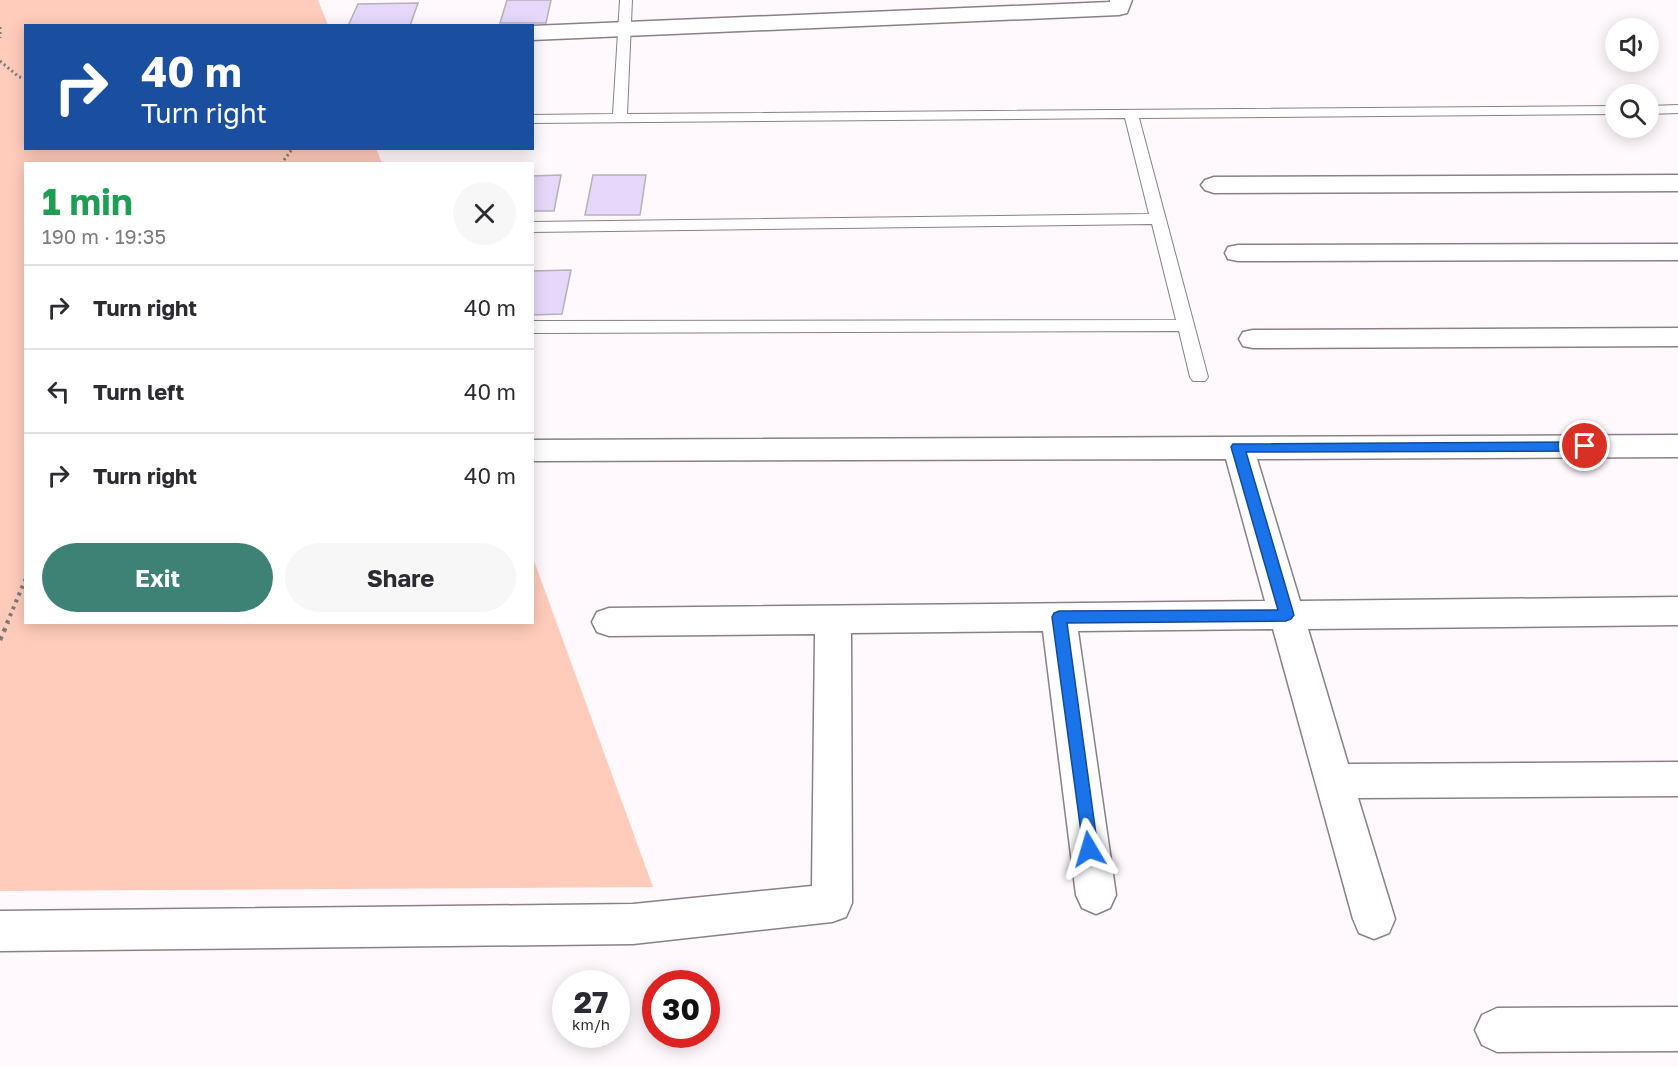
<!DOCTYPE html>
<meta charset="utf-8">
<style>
:root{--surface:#fff;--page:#f7f7f7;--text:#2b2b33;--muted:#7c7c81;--line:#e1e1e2;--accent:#3e8275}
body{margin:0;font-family:"Golos Text",sans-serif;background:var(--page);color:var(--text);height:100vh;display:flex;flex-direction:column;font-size:22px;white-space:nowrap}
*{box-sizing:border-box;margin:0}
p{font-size:20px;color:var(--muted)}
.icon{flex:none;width:33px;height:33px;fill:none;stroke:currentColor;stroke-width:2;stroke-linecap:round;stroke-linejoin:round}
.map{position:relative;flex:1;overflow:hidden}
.panel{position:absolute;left:24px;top:162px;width:510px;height:462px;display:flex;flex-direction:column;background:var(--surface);border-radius:0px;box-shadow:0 3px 15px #0003}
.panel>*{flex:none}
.banner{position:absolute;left:24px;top:24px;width:510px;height:126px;border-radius:0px;box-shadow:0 3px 15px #0003;background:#1a4fa0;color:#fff;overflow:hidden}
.buttons{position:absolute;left:1605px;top:18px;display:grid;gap:12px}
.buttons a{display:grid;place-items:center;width:54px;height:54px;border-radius:50%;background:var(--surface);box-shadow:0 3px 15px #0003;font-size:30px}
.speed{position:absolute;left:552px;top:970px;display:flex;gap:12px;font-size:30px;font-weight:700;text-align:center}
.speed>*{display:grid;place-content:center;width:78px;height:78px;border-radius:50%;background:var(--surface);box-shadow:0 3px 15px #0003;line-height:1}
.speed small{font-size:15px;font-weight:400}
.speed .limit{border:9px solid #d22;background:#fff;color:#111}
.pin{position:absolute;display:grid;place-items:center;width:51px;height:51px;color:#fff;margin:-26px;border:3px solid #fff;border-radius:50%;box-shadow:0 2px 6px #0007}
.me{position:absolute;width:66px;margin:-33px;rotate:353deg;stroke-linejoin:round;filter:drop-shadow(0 0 4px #0008)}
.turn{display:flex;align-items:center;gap:21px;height:126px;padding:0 18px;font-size:27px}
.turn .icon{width:78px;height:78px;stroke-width:2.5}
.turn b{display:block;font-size:42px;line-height:51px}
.round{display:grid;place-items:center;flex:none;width:63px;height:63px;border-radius:32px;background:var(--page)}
.head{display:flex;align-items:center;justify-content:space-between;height:102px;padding:0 18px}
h1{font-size:36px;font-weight:700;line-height:45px;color:#1e9e55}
.cta{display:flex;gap:12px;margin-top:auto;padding:12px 18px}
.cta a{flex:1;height:69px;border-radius:36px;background:var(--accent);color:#fff;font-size:24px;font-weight:700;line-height:69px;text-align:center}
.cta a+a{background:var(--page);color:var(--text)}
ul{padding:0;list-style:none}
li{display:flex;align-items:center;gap:18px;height:84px;padding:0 18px;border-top:2px solid var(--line)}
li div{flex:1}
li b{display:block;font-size:22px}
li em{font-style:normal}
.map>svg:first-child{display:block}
.green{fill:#fcb}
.building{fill:#e7d8fb;stroke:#b4b1b9;stroke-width:1.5}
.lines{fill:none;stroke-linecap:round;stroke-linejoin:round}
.lane-casing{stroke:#898187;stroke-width:2}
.street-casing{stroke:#898187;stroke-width:3}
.path-far2{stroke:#7e797d;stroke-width:3;stroke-dasharray:2 3;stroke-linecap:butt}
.path-far1{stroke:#7e797d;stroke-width:4;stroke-dasharray:3 4.5;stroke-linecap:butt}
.path{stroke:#7e797d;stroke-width:4.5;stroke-dasharray:4 5;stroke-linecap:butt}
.lane{fill:#fff;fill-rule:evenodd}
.street{fill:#fff;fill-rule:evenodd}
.route{fill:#1a73e8;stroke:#114b97;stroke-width:1.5}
</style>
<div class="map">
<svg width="1678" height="1067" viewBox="0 0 1678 1067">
<rect width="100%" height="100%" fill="#fff8fd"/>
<path class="green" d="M0,0H318L328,25L26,26V148H376L382,163L26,164V622H532L533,558L653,887L0,891Z"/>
<g class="building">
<path d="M507,0H551L546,23H500Z"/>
<path d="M418,3L410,26H348L358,4Z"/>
<path d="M561,175L554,211H532V176Z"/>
<path d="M593,175H646L640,215H585Z"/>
<path d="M571,270L562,314L532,315V271Z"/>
</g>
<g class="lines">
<g class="lane-casing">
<g id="lane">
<path d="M620,0H632L627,114L1616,106V114L1139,118L1208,377L1205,381H1193L1190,377L1179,331L532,333V321L1176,320L1152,224L532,232V222L1149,214L1125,118L532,123V115L613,114Z"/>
<path d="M1678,105V113L1648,114V106Z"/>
</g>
</g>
<g class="street-casing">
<g id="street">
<path d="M1110,0H1132L1127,13L1119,15L532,40V26L1110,2Z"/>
<path d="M1678,175V191L1214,193L1205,190L1201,185L1205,180L1214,177Z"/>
<path d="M1678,244V260L1238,261L1228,259L1225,253L1228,247L1238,245Z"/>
<path d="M1678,328V346L1253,348L1243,346L1239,339L1243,332L1253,330Z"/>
<path d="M1678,435V457L1257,459L1300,601L1678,597V625L1308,629L1348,764L1678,762V796L1358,798L1395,919L1389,933L1374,939L1359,933L1353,919L1273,629L1078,631L1116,895L1110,908L1096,914L1082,908L1076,895L1043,631L851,633L852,903L846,917L832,922L633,944L0,951V911L633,904L812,886L815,634L609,636L597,632L592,622L597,612L609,608L1265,601L1226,459L535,461L532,460V440Z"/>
<path d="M1678,1007V1051L1497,1052L1482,1045L1475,1030L1482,1015L1497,1008Z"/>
</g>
</g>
<g class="path-far2">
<path d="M0,27V38"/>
<path d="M0,61L19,77L26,78"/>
<path d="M281,164L293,148"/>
</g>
<path class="path-far1" d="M7,623L26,578"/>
<path class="path" d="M0,640L8,622"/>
<use href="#lane" class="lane"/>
<use href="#street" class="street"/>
</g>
<path class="route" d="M1585,442L1592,446L1585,451L1246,452L1294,615L1291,619L1286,621L1067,623L1098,849L1095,854L1089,856L1084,854L1052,617L1054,613L1059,611L1278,610L1231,447L1233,444Z"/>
</svg>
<div class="buttons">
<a><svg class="icon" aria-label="sound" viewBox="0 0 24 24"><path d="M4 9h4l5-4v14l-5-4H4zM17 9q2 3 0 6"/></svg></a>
<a><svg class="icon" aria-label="search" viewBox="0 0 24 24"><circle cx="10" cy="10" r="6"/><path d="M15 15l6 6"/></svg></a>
</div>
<div class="speed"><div>27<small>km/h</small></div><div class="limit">30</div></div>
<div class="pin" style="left:1585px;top:446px;background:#d93025"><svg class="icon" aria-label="arrive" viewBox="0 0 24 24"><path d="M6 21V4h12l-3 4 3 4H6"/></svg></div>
<svg class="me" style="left:1089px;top:849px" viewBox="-20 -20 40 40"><path d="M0-17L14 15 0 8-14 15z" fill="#1a73e8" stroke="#fff" stroke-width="4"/></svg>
<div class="banner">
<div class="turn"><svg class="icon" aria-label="right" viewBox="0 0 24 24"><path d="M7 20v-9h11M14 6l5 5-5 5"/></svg><div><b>40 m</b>Turn right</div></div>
</div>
<section class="panel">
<div class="head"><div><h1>1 min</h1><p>190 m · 19:35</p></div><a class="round"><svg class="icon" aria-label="close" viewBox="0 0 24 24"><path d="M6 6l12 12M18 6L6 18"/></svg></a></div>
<ul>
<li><svg class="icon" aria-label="right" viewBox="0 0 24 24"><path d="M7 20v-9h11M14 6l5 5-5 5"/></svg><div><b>Turn right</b></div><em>40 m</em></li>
<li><svg class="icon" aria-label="left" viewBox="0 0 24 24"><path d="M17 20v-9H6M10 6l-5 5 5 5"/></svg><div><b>Turn left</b></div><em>40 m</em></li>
<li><svg class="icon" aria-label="right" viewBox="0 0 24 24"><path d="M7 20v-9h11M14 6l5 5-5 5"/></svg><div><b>Turn right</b></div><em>40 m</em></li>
</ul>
<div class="cta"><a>Exit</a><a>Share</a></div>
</section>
</div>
